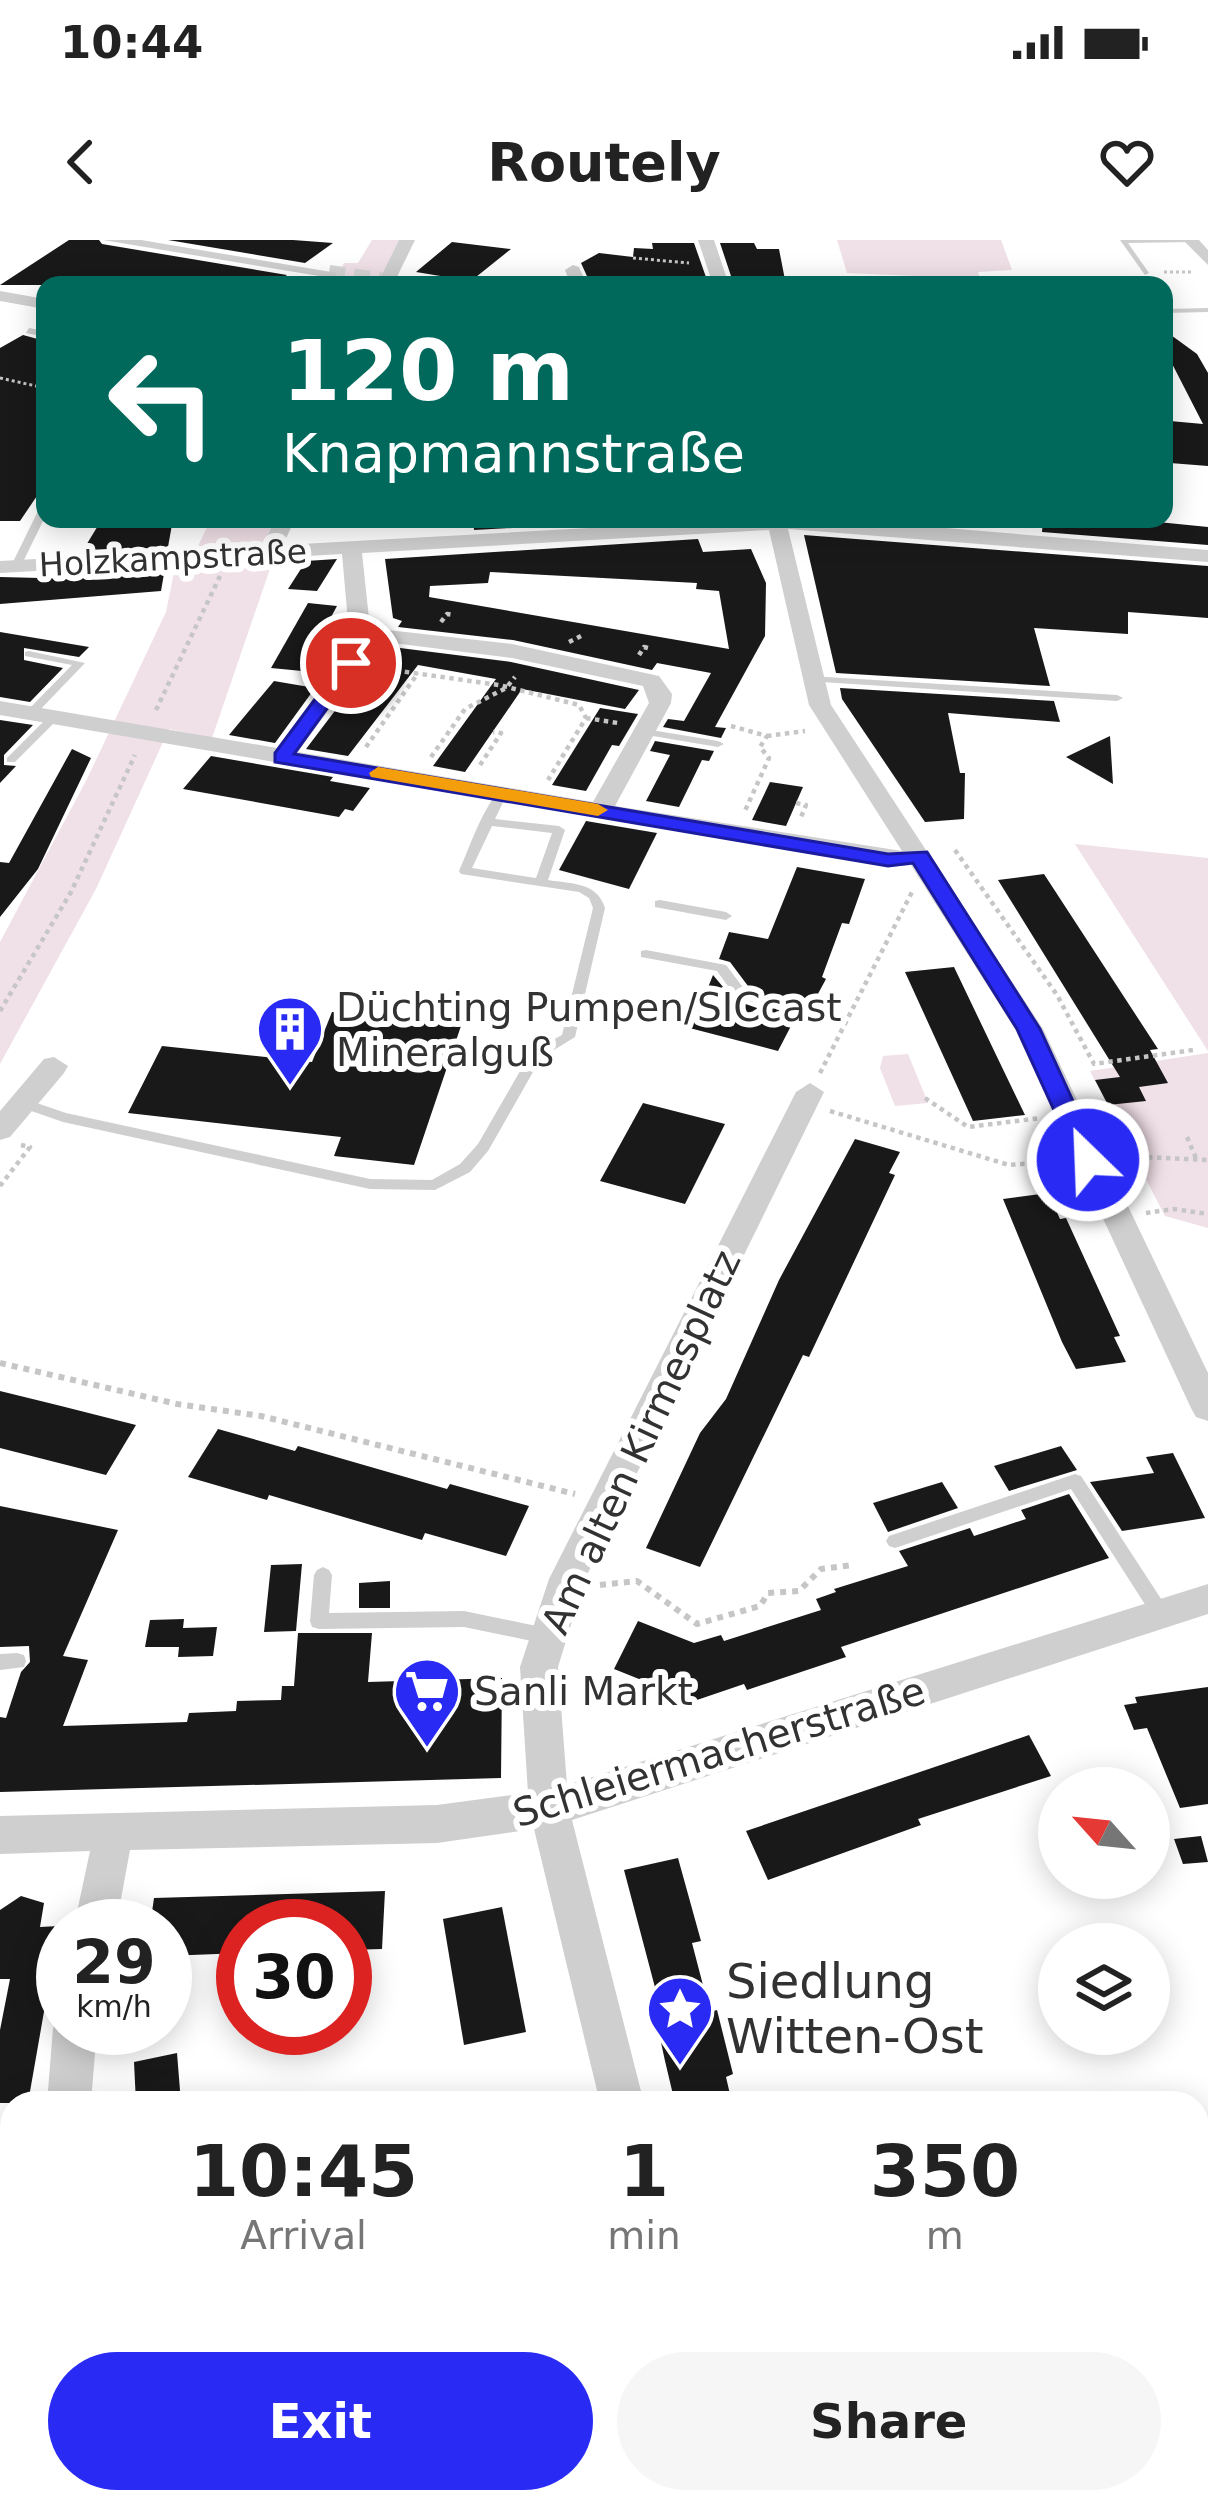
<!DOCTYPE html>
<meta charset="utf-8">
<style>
:root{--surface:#fff;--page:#f6f6f6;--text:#222;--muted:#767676;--accent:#292af4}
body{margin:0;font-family:"DejaVu Sans",sans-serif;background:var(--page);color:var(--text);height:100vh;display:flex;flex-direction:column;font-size:45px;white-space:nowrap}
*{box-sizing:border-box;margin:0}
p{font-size:39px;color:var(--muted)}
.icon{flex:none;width:66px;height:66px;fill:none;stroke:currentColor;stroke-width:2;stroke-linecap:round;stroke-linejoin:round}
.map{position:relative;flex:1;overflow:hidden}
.drawer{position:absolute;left:0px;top:1851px;width:1209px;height:423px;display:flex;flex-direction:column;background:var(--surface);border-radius:36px 36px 0 0;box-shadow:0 6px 30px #0003}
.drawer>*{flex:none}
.guide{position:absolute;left:36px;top:36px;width:1137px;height:252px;border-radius:24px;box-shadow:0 6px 30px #0003;background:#00695c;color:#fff;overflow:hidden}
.needle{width:78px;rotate:297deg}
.fabs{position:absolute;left:1038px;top:1527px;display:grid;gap:24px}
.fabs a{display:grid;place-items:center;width:132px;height:132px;border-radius:50%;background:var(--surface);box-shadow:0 6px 30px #0003;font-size:60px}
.speed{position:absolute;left:36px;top:1659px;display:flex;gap:24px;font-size:60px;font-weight:700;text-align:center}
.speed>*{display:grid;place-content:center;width:156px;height:156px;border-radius:50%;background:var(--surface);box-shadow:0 6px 30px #0003;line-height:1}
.speed small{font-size:30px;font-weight:400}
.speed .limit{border:18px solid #d22;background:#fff;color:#111}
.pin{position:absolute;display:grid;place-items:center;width:102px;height:102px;color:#fff;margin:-51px;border:6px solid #fff;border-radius:50%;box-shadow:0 3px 12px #0007}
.me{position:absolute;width:132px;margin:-66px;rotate:336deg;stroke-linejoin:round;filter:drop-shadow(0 0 9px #0008)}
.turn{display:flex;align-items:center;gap:42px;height:252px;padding:0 48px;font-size:54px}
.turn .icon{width:156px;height:156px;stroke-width:2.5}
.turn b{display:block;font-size:84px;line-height:102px}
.eta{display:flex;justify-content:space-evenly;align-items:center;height:204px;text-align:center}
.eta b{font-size:72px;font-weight:700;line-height:84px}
.button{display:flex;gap:24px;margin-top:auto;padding:24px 48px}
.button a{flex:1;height:138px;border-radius:72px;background:var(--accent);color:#fff;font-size:48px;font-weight:700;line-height:138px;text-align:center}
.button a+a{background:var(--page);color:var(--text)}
.status{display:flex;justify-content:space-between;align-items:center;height:84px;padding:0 60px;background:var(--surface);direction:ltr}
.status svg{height:33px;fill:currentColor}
header{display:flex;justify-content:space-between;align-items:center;height:156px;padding:0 48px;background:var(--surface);font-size:54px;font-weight:700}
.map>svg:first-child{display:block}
.green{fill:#f0e0e7}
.building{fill:#191919;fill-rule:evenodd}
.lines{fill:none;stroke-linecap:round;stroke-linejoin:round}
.street-tunnel{stroke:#d6d6d6;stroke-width:16;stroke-dasharray:16 9;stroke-linecap:butt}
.path-far2{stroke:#c6c6c6;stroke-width:3;stroke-dasharray:3 3;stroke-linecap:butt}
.path-far1{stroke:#c6c6c6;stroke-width:4.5;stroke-dasharray:4.5 4.5;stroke-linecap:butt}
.path{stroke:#c6c6c6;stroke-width:6;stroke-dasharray:6 6;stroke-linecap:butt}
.lane{fill:#cfcfcf;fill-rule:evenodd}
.street{fill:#cfcfcf;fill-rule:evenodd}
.route{fill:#292af4;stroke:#1b1b9f;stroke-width:3}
.slow{fill:#f59e0b}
.labels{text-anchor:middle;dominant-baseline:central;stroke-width:12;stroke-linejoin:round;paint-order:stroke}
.far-street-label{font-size:33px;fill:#323232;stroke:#fff}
.poi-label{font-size:39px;fill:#323232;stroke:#fff;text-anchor:start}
.street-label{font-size:39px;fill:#323232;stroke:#fff}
.near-poi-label{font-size:48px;fill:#323232;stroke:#fff;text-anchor:start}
</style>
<div class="status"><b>10:44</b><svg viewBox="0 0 49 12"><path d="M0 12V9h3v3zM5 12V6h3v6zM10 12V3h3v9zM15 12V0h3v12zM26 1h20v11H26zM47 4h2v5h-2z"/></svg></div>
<header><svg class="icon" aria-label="back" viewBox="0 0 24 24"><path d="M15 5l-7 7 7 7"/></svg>Routely<svg class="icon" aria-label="heart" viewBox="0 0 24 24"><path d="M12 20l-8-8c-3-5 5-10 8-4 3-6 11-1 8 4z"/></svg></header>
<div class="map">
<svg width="1208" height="2272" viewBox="0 0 1208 2272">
<rect width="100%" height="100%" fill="#fff"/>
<g class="green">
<path d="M372,0H399L378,45H332L344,23H358Z"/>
<path d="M837,0H1001L1012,30L978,32L982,45H942L939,37L847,33Z"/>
<path d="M211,279H275L261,310L198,306Z"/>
<path d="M274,317L212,498L169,489L96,649L0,824V702L87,539L166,372L176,322Z"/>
<path d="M1075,604L1208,618V811Z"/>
<path d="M1208,813V988L1165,976L1090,831Z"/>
<path d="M908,814L928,863L895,866L880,828L883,816Z"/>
</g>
<g class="building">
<path d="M69,0H99L102,4L287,35L273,45H0Z"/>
<path d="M168,0H293L333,3L305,23Z"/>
<path d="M452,2L511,9L471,41L416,32Z"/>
<path d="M652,3H694L707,40L591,45L581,23L599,13L633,17L634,8L653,9Z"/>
<path d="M720,3H754L757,9H779L786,45H749L746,38L732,39Z"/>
<path d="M1164,90L1197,114L1208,133V226L1170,223V181L1203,184L1164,108Z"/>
<path d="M23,95L45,101V244L20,281H0V108Z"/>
<path d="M102,279H173L168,307L82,312Z"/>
<path d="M473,279H600L601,283L474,290Z"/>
<path d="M1043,279H1128L1208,287V305L1042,292Z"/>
<path d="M804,295L1208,326V378L1128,372V394L1034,388L1050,446L836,433Z"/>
<path d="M698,299L703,312L751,309L766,343L765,396L715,487L726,488L721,498L663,487L668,479L684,481L711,433L657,423L652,430L513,400L398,387L402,381L393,378L385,319ZM490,332L697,343L696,349L719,351L729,409L429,357L430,346L488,343Z"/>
<path d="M337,319L317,351L288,349L306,321Z"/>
<path d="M165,328L161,351L0,364V337L81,339L80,333Z"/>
<path d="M308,363L337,366L302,431L271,428Z"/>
<path d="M0,392L89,407L79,417L24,408V420L63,428L30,462L0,457Z"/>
<path d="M384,406L511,422L639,450L625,469L522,449L465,532L433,526L496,439L418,425L348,516L306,509Z"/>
<path d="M274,441L315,448L275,503L229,495Z"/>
<path d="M840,448L1054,461L1060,482L948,473L960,533H965L964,579L925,582L842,459Z"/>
<path d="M600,468L638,474L619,506L612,505L586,551L552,545Z"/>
<path d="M0,480L33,485L4,515V525L16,526L0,543Z"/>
<path d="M1110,496L1113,544L1066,517Z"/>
<path d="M655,501L714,511L709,521L702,520L679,567L646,561L670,515L650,511Z"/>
<path d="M72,509L91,518L38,629L0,677V622L9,623Z"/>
<path d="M211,516L333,537L330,541L370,548L353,571L345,569L339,577L183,549Z"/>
<path d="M770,542L803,547L786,586L752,580Z"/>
<path d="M586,581L657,593L629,649L559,630Z"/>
<path d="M797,627L865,639L849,684L842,683L822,737L826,739L800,787L792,784L778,811L674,784L691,757L703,760L713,735L734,760L760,769L772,762L748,746L730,722L719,719L729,692L768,699Z"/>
<path d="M1044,634L1158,809L1150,810L1168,843L1139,847L1146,861L1108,865L1095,840L1120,837L998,640Z"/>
<path d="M954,727L999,821L1025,875L973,881L905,732Z"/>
<path d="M332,772L463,780L414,925L334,916L341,897L128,873L162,806L312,822Z"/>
<path d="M643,863L725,884L685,964L600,941Z"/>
<path d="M855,899L900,912L889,933L895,935L809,1117L803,1115L700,1327L646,1308L700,1193L726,1159L779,1040Z"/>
<path d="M1048,953L1060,979L1066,978L1120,1096L1114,1097L1126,1122L1076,1129L1062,1102L1003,959Z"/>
<path d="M0,1151L61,1166L136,1185L106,1235L0,1208Z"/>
<path d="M218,1189L295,1211L298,1206L447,1249L450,1244L529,1266L506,1316L425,1293L422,1300L269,1255L267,1260L188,1237Z"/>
<path d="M1061,1206L1077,1230L1009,1251L994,1226Z"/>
<path d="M1173,1213L1205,1278L1122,1291L1090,1242L1154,1233L1146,1217Z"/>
<path d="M942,1242L958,1268L888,1292L873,1263Z"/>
<path d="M1069,1254L1109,1318L841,1407L846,1417L747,1450L744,1444L694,1461L614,1429L638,1381L694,1403L721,1395L724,1401L821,1370L816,1359L836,1352L834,1349L908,1326L899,1311L970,1288L974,1296L1026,1279L1021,1270Z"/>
<path d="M0,1266L118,1290L63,1416L88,1420L63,1486L187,1482L189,1473L236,1471L237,1461L281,1460L282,1446H294L298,1393H372L368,1442L502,1438L501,1538L0,1552V1477L6,1478L21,1432L30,1422L29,1406L0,1407Z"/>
<path d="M302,1324L296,1391L264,1392L271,1325Z"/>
<path d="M390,1341V1368H359V1343Z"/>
<path d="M184,1379L183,1388L217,1387L213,1416L178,1417L179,1407H145L150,1380Z"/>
<path d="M1208,1447V1564L1180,1568L1147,1488L1134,1490L1124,1465L1137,1463L1135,1457Z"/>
<path d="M1029,1495L1051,1536L918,1579L921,1585L768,1640L746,1591Z"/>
<path d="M1201,1596L1208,1622L1183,1624L1174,1599Z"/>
<path d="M678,1618L701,1701L692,1703L710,1772L717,1770L733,1834L726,1837L732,1863H675L665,1821L651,1756L657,1755L624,1630Z"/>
<path d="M385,1651L382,1709L345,1710V1686H243V1713L165,1716V1686H150L154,1658Z"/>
<path d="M21,1656L44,1663L40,1687L59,1686L28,1863H0V1790L10,1739H0V1670Z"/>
<path d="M502,1667L526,1792L464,1805L443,1679Z"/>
<path d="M177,1813L181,1863H136L134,1822Z"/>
</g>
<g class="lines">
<path class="street-tunnel" d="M329,33L387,41"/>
<g class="path-far2">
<path d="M633,18L689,23"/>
<path d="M1164,32H1192"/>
<path d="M0,138L45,148"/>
</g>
<g class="path-far1">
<path d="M441,382L447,374L454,375"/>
<path d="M569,402L581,396"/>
<path d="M639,415L644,407L652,409"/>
<path d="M378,428L499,445L579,465L586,478L548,540"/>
<path d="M156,470L220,336"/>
<path d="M586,478L618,483"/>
<path d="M731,486L767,496L760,507L769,518L744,573"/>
<path d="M767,496L805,491"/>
<path d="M366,507L418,433"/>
<path d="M431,517L465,469L506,448L515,437"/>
<path d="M480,525L501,493L493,492"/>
<path d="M796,563L806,565L801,577"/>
<path d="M955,610L1057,755L1094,824L1193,810"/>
<path d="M0,771L71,652L135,515"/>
<path d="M820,833L912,652"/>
<path d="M925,858L968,887L1041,878"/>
<path d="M830,871L1009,925L1060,921"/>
<path d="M1187,897L1196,918"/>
<path d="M1121,916L1208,920"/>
<path d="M0,946L30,907L21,905"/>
<path d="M1146,973L1174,969L1208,974"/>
</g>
<g class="path">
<path d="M0,1123L177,1164L261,1176L575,1254"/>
<path d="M600,1345L637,1341L697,1384L760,1366L768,1353L799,1351L821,1329L852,1325"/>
</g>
<g class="lane">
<path d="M1120,0H1196L1192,2L1128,3L1149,33L1145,35Z"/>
<path d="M1071,42L1106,43L1110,45H1068Z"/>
<path d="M1208,68V72L1164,73V69Z"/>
<path d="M29,88L45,91V97L26,93Z"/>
<path d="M45,264V277L21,326L12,328L11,326L40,267Z"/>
<path d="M29,411L85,423L35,475H27V471L72,425L25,416V412Z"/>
<path d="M810,436L1117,455L1123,458L1117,461L806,441V437Z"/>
<path d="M50,475L60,477L15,522H7V518Z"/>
<path d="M645,489L718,501L724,504L718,507L641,494V490Z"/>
<path d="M501,550L507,554L495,579L559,586L565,590L548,640C572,644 597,642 605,668L575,797L541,818L488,911L470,932L435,950L370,949L63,882L17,866L15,863L17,860L22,858L66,873L370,939L432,940L460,924L478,904L531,812L562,795L593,668L589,658L579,652L461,634L459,631C470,607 483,566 501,550ZM492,586L552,593L536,638L472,628Z"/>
<path d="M660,660L726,672L732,676L726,680L655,667V661Z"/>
<path d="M646,710L726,725L745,750L768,761L761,765L735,756L717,731L641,717V711Z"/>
<path d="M1075,1234L1081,1236L1167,1368L1170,1374L1167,1380L1161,1382L1155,1380L1071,1249L895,1308L889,1306L886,1301L889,1296Z"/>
<path d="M323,1327L329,1330L332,1335L329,1373L464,1371L546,1388L553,1390L555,1396L553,1402L546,1404L464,1387L319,1389L312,1387L310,1381L314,1335L317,1330Z"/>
<path d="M17,1413L24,1415L26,1421L24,1427L0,1430V1414Z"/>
</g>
<g class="street">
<path d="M103,0H141L337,33L330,45H314L319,36Z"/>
<path d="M399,0H415L393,45H377Z"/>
<path d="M698,0H714L729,45H713Z"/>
<path d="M1183,0H1199L1208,10V25Z"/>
<path d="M573,25L579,27L587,45H571L565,30Z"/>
<path d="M0,51L45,59V69L0,61Z"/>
<path d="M275,279H295L283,305L751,279H838L1208,310V322L788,289L831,465L1043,789L1208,1133V1181L1196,1177L1191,1168L1015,789L911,625L888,627L0,475V461L277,508L340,422L349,393L342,314L0,333V321L263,306ZM769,290L809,465L902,611L615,566L671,463L672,454L659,436L512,404L370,388L362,313ZM369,400L512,418L643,446L649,463L593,562L298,512L362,423Z"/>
<path d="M54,817L68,826L64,833L10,897L0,900V871L44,819Z"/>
<path d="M810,843L824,852L585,1339L558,1427L567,1545L1208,1344V1374L572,1580L644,1863H600L534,1589L437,1603L130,1610L116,1686H74L90,1611L0,1614V1576L437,1565L528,1553L520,1427L549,1339L796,852Z"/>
<path d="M63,1771V1788H97L91,1863H47L53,1788Z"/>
<path d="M46,2262H96L97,2272H47Z"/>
<path d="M685,2262H735L737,2272H687Z"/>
</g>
</g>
<path class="route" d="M351,418L360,423L294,514L888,614L927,612L1040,789L1100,920L1096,925H1079L1017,789L913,623L888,626L275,522V513L345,419Z"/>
<path class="slow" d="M378,527L598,564L608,570L598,576L371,537L369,533Z"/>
<defs>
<g id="building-pin" transform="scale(3.45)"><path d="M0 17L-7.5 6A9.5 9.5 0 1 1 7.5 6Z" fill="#292af4" stroke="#fff"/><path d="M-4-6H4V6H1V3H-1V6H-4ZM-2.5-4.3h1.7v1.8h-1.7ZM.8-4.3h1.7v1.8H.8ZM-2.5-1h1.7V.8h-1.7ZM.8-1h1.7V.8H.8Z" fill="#fff"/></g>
<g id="supermarket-pin" transform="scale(3.45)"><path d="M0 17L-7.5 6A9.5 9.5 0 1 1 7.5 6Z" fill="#292af4" stroke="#fff"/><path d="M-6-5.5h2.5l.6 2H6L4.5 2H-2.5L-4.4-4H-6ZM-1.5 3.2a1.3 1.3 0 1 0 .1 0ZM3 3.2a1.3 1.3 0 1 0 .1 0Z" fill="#fff"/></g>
<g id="sight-pin" transform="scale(3.45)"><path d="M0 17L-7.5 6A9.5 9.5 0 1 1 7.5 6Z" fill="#292af4" stroke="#fff"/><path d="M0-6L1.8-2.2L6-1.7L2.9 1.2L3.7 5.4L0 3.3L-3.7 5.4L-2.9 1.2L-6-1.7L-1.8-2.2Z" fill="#fff"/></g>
</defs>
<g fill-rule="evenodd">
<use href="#building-pin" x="290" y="789"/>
<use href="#supermarket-pin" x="427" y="1451"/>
<use href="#sight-pin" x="680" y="1769"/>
</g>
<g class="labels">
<g class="far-street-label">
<text transform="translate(173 318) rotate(-3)">Holzkampstraße</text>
</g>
<g class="poi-label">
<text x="336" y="767">Düchting Pumpen/SICcast<tspan x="336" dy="45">Mineralguß</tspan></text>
<text x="474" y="1451">Sanli Markt</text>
</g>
<g class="street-label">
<text transform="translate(641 1202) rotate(-65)">Am alten Kirmesplatz</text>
<text transform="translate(719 1512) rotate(-17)">Schleiermacherstraße</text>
</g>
<g class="near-poi-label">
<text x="726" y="1741">Siedlung<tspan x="726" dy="55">Witten-Ost</tspan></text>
</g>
</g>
</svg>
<div class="fabs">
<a><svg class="needle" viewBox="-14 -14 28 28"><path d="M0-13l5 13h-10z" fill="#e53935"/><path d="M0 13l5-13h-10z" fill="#767676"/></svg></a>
<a><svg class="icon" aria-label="layers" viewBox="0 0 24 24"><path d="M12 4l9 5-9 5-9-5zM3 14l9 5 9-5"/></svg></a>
</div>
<div class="speed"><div>29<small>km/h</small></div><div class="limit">30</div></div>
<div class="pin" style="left:351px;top:423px;background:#d93025"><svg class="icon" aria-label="arrive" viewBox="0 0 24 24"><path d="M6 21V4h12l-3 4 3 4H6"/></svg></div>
<svg class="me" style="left:1088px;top:920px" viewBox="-20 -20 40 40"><circle r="17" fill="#292af4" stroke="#fff" stroke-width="3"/><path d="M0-11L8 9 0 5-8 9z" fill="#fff"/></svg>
<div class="guide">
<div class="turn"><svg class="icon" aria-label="left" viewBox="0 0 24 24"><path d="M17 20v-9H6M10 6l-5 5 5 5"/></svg><div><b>120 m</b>Knapmannstraße</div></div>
</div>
<section class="drawer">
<div class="eta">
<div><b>10:45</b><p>Arrival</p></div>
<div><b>1</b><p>min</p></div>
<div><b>350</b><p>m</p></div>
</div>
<div class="button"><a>Exit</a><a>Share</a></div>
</section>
</div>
